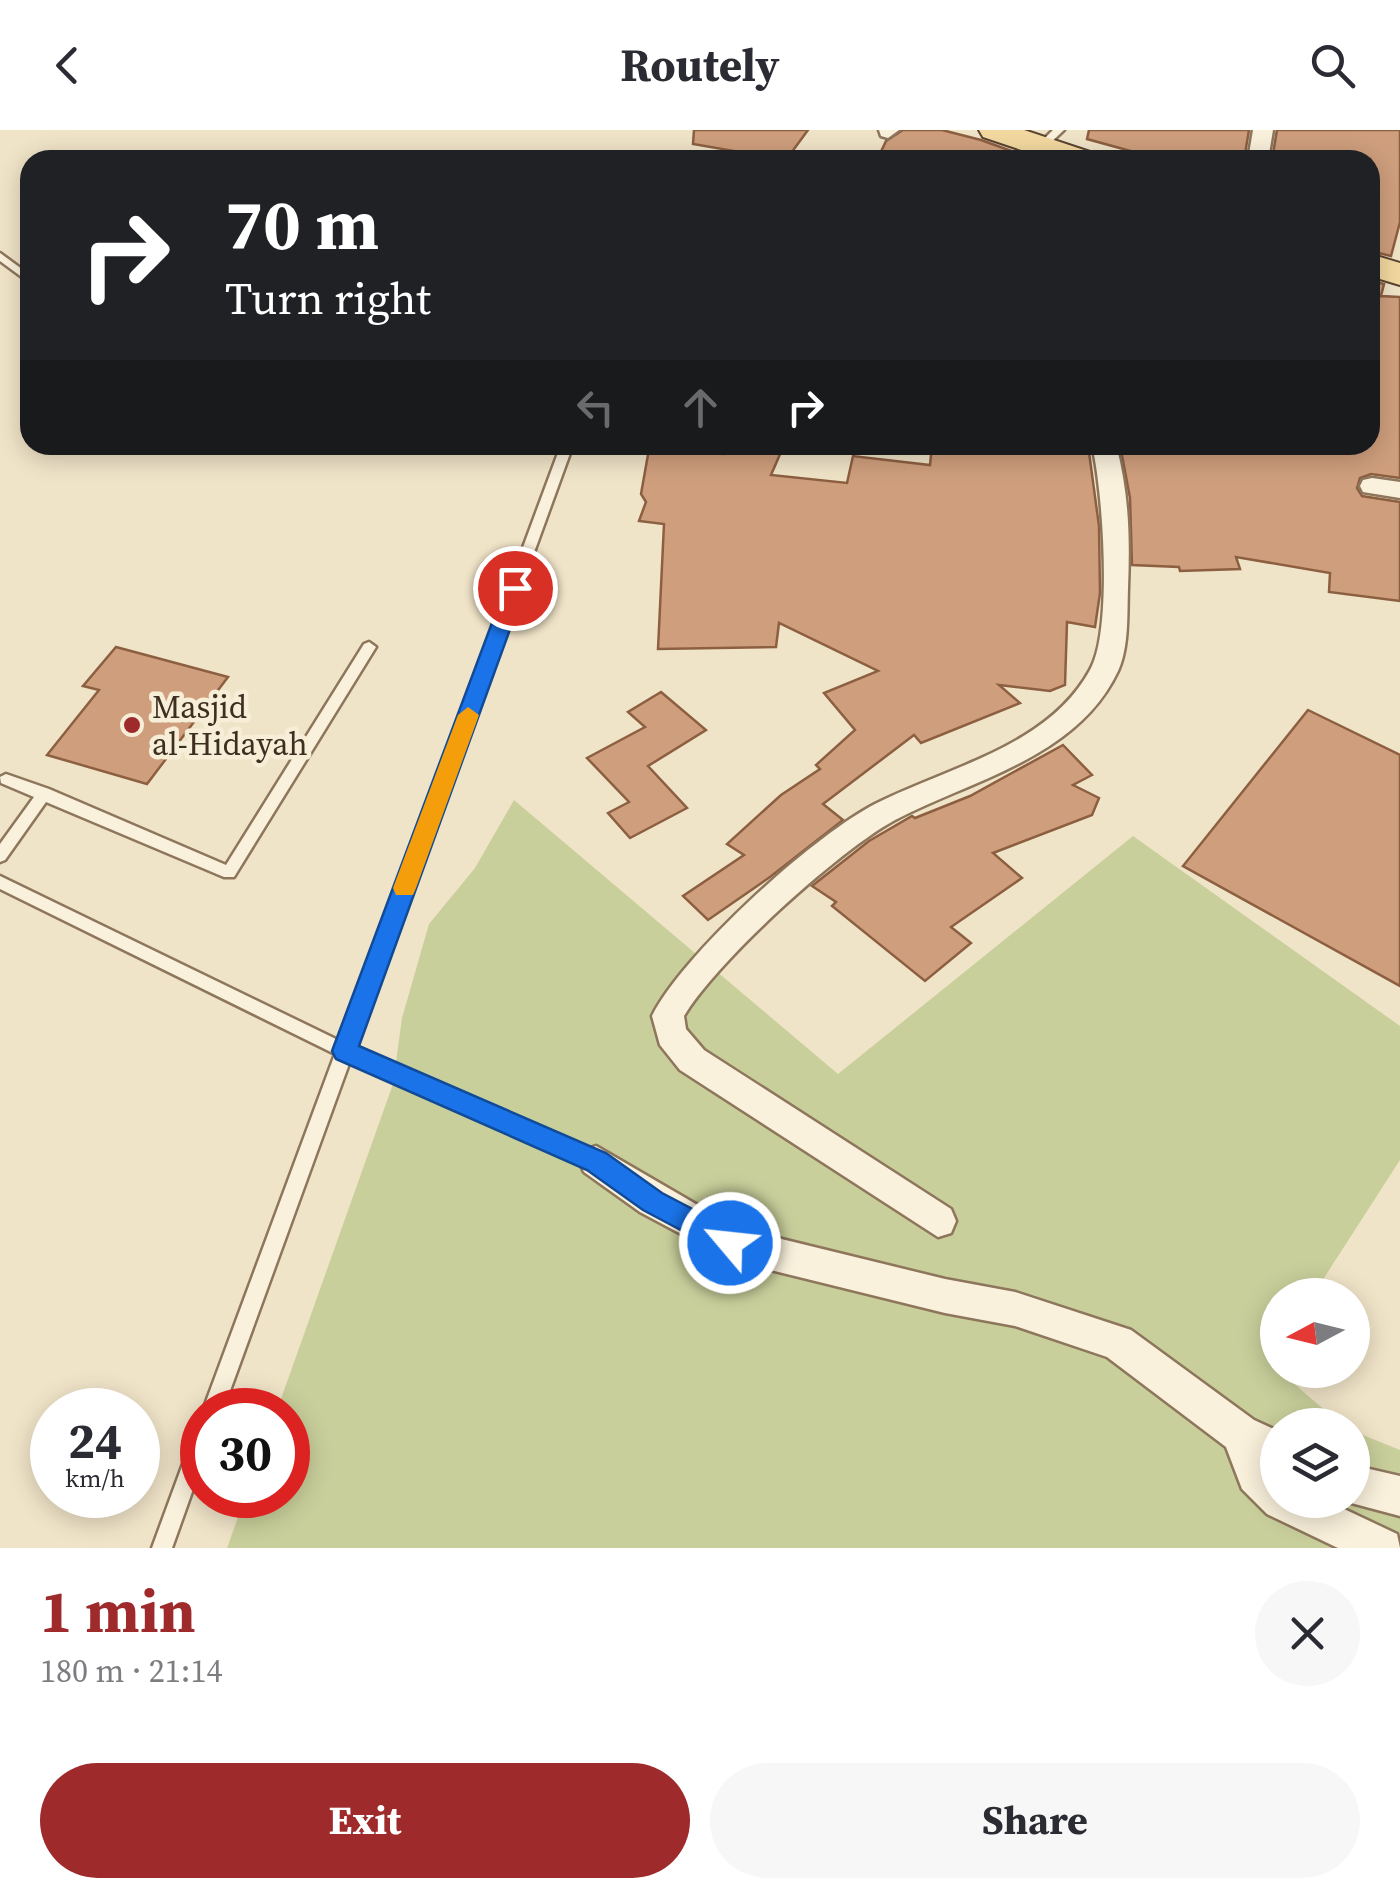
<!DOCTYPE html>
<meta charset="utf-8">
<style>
:root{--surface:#fff;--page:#f7f7f7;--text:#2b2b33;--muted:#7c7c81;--accent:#9e2a2b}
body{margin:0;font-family:"Source Serif 4",serif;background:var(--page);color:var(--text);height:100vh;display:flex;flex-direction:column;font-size:38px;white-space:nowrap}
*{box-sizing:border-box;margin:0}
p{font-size:32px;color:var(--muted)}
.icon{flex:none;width:55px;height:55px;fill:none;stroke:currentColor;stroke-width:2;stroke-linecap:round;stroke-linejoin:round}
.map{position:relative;height:1418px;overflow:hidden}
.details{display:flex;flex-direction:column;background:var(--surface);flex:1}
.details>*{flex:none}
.hud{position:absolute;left:20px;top:20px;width:1360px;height:305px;border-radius:30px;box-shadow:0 5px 25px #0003;background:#202124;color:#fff;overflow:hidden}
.needle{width:65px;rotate:263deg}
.controls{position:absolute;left:1260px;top:1148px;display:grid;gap:20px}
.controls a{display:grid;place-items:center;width:110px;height:110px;border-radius:50%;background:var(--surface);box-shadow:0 5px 25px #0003;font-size:50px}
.speed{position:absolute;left:30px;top:1258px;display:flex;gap:20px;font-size:50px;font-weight:700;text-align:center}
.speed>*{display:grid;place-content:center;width:130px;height:130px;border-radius:50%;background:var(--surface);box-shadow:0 5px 25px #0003;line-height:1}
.speed small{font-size:25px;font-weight:400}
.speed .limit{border:15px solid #d22;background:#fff;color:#111}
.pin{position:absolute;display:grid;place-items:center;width:85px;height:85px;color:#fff;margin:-42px;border:5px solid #fff;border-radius:50%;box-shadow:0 2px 10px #0007}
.me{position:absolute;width:110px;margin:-55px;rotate:298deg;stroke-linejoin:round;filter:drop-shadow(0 0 8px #0008)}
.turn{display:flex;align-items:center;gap:35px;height:210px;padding:0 40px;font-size:45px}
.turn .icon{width:130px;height:130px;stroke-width:2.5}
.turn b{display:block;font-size:70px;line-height:85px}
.lanes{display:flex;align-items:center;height:95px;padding:0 40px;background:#0003;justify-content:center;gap:50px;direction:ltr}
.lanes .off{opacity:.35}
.round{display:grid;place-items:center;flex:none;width:105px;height:105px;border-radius:52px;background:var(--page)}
.head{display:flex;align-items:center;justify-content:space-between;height:170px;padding:0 40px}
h1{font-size:60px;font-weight:700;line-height:75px;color:var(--accent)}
.primary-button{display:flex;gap:20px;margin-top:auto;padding:20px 40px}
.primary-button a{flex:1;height:115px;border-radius:60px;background:var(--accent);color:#fff;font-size:40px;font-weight:700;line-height:115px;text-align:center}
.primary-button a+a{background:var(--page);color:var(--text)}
header{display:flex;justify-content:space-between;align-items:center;height:130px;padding:0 40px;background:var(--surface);font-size:45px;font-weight:700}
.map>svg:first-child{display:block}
.green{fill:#c9cf9b}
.building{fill:#cf9f7d;stroke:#8d5f41;stroke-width:2.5}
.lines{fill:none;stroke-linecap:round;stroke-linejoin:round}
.service-casing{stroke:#8d765c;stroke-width:5}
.minor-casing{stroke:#8d765c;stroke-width:5}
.primary-casing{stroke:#5b4430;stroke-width:4}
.service{fill:#faf1dc;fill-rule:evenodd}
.minor{fill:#faf1dc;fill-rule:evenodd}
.primary{fill:#f3d9a0;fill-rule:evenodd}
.route{fill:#1a73e8;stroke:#114b97;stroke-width:2.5}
.slow{fill:#f59e0b}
.poi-dot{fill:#9e2a2b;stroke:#f7eed8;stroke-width:4}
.labels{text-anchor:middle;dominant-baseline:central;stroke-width:9;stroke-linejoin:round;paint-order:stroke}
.poi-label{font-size:32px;fill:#3d2e20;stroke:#f7eed8;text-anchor:start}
</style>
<header><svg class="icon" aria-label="back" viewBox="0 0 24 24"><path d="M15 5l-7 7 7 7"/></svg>Routely<svg class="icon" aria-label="search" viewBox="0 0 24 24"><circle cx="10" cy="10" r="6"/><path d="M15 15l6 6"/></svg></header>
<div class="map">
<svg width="1400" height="1418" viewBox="0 0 1400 1418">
<rect width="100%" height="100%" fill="#f0e4c8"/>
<path class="green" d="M514,670L838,944L1133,706L1400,896V1030L1313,1165H1278L1277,1221L1270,1233L1342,1295H1278V1370H1352L1353,1301L1400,1320V1418H227L246,1365H288V1280H277L393,954L402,888L429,794L475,738Z"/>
<g class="building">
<path d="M694,0H808L786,30L693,14Z"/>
<path d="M903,0H942L981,10L1017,23V30H877L886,11Z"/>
<path d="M1089,0H1249L1244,30H1163L1087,9Z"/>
<path d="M1277,0H1400V92L1391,126L1370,121V29L1272,30Z"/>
<path d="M1370,150L1384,154L1381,166L1400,167V348L1371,344L1360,348L1357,358L1362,366L1400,372V471L1329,462L1330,443L1236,427L1240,439L1180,441L1179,437L1132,435L1130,368L1120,315H1370V254L1379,168L1370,166Z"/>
<path d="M724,315H784L771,345L847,353L853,326L930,335L932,315H1088L1099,396L1100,463L1095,497L1067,492L1065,555L1050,561L999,555L1020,573L921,613L914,605L823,674L843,690L770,747L708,790L683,766L744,725L727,714L781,665L820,639L816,635L855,600L824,563L878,541L779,493L776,517L658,519L664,394L639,391L646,372L641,364L649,319L723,324Z"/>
<path d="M116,517L228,547L147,654L47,625L99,560L83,556Z"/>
<path d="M661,562L706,600L648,636L687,678L630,708L608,683L629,672L587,628L645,597L628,582Z"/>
<path d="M1308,580L1400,625V856L1183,736Z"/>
<path d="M1063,615L1092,645L1073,655L1099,668L1092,685L993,723L1022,748L951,797L971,813L925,851L832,776L836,772L812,756L869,711L912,686L915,688L970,666Z"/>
</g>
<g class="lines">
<g class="service-casing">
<g id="service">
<path d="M1053,0H1064L1045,18H1039V14Z"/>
<path d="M0,123L30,145V153L0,131Z"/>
<path d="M561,315H573L354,918L602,1026L605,1031L602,1036L596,1039L590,1036L350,931L223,1280H203L335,924L0,759V746L340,911Z"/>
<path d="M369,512L376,517L234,747H224L46,672L5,730L0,732V714L34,667L1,653L0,647L6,644L49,659L226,735L364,514Z"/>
<path d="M202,1298V1334L172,1418H152L195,1301Z"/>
</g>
</g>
<g class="minor-casing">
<g id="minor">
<path d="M879,0H899L888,8L881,6Z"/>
<path d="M1253,0H1273L1268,30H1248Z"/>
<path d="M1092,315H1116C1129,363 1130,409 1128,458C1127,484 1129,517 1118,541C1077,628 973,649 895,690C838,721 717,831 684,886L686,899L704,920L951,1079L956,1091L951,1103L938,1107L680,940L660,915L652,886C683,824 813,706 875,674C948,637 1048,617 1090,540C1113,500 1103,361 1092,315Z"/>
<path d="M1372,348L1400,352V368L1363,362L1360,356L1363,350Z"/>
<path d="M596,1016L737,1098L945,1149L1015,1162L1131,1200L1254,1290L1278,1301V1370H1325L1397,1404L1400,1418H1338L1267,1384L1242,1359L1226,1317L1107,1227L1015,1196L945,1183L730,1130L640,1082L584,1042L579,1031L584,1020Z"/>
<path d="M1352,1335L1400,1346V1386L1340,1370H1352Z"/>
</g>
</g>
<g class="primary-casing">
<g id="primary">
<path d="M979,0H1024L1093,23L1098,30H1051L983,7Z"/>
<path d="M1370,124L1400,133V155L1370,146Z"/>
</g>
</g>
<use href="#service" class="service"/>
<use href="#minor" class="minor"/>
<use href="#primary" class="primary"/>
</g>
<path class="route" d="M515,451L525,458L359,916L606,1023L662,1063L740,1104L744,1113L740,1122L730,1126L643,1080L587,1040L336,929L332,921L505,458Z"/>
<path class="slow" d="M468,577L479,585L416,758L413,765H396L393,758L458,585Z"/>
<circle class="poi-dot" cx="132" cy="595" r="10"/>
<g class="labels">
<g class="poi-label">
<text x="152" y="577">Masjid<tspan x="152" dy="37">al-Hidayah</tspan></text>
</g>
</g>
</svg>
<div class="controls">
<a><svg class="needle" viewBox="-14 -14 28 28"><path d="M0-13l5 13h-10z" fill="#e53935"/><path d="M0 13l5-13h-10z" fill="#7c7c81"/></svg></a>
<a><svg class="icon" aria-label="layers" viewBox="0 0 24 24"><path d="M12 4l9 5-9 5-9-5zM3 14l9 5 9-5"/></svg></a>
</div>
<div class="speed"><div>24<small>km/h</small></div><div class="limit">30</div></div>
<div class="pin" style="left:515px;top:458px;background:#d93025"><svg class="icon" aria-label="arrive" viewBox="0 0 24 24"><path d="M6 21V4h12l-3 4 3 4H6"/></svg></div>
<svg class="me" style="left:730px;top:1113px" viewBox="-20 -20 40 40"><circle r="17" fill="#1a73e8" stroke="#fff" stroke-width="3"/><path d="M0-11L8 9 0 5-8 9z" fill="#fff"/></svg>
<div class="hud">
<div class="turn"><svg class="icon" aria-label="right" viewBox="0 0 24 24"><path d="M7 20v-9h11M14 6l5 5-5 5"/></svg><div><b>70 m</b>Turn right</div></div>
<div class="lanes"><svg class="icon off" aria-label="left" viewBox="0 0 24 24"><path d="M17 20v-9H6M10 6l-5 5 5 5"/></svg><svg class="icon off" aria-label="ahead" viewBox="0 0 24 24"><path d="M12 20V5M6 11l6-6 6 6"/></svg><svg class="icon" aria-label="right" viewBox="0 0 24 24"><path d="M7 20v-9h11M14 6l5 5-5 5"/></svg></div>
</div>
</div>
<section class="details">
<div class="head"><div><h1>1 min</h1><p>180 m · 21:14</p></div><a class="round"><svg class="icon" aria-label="close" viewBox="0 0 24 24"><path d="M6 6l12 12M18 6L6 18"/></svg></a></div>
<div class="primary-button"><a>Exit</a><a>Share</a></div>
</section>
